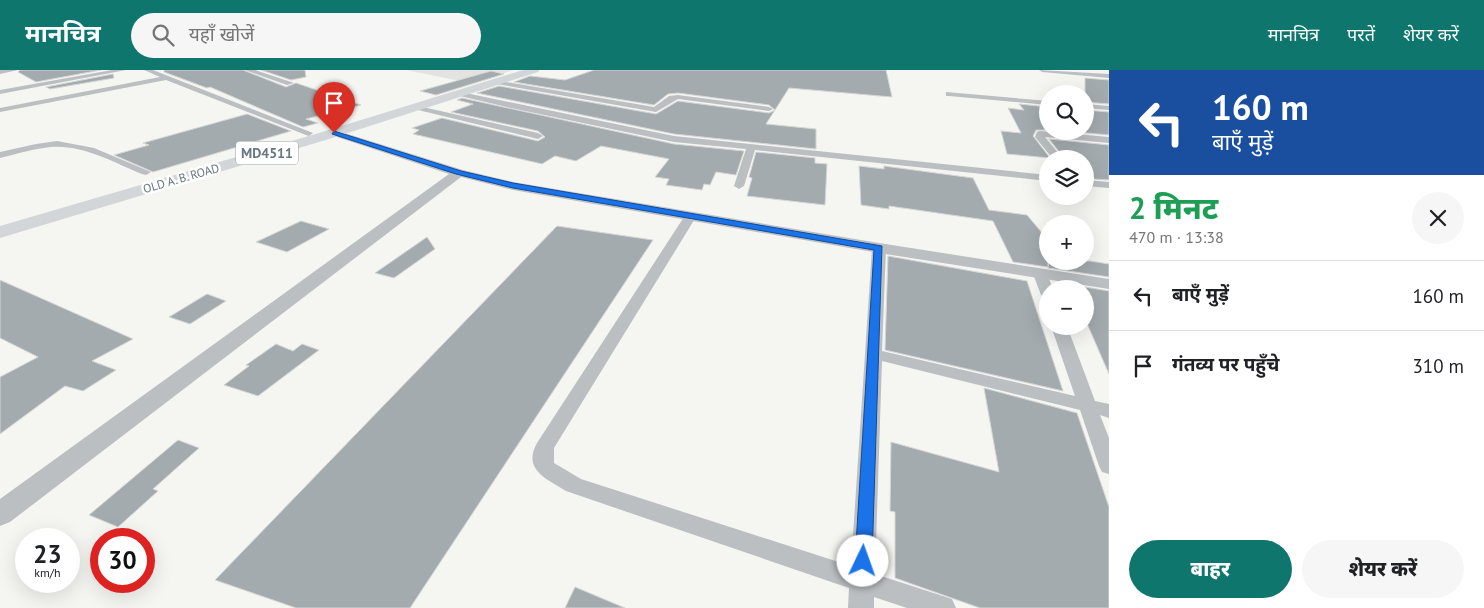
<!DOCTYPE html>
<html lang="hi">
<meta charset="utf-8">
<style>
:root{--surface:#fff;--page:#f6f6f6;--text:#202124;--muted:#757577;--line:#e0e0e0;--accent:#0f766e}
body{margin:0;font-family:"PT Sans","Noto Sans Devanagari",sans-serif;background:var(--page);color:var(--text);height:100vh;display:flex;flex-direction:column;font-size:19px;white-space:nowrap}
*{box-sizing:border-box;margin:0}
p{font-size:16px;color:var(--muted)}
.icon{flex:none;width:28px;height:28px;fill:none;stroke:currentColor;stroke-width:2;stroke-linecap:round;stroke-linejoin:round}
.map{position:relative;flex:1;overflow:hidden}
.side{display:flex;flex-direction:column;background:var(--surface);width:375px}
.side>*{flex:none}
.hud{background:#1a4fa0;color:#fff;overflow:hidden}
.tools{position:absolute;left:1039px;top:15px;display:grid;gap:10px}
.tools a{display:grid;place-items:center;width:55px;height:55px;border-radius:50%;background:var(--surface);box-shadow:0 5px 20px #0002;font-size:25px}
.speed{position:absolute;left:15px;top:458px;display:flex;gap:10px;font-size:25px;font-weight:700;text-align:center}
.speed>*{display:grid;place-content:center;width:65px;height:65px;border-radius:50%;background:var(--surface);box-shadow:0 5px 20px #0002;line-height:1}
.speed small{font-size:12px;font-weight:400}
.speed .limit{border:8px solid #d22;background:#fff;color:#111}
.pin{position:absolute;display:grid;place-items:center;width:42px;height:42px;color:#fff;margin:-51px -21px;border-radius:50% 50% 50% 0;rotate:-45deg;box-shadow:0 0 5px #0007}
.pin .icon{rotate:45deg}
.me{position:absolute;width:55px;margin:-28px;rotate:3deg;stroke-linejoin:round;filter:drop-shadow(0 0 4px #0008)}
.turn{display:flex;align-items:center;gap:18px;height:105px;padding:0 20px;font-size:22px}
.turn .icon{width:65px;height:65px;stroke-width:2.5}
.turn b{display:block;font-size:35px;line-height:42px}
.round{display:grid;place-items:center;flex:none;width:52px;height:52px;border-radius:26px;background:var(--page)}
.head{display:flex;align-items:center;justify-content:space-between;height:85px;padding:0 20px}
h1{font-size:30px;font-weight:800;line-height:38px;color:#1e9e55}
.primary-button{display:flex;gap:10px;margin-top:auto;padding:10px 20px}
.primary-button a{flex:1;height:58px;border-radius:30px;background:var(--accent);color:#fff;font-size:20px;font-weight:800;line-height:58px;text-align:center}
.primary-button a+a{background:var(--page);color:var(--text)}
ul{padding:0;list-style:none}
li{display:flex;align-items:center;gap:15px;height:70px;padding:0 20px;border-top:1px solid var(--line)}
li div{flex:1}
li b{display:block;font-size:19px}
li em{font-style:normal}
header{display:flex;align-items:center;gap:30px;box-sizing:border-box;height:70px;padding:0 25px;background:var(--accent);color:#fff}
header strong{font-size:24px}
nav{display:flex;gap:28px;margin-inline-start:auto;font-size:18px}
.search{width:350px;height:45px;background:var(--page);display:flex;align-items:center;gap:12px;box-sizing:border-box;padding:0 18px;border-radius:28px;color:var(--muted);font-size:19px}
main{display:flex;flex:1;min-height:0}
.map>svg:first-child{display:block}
.built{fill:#e3e4e2}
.building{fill:#a3abaf;stroke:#d6d6d5}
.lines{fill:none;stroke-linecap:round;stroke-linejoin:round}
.minor{fill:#bbbfc2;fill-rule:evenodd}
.tertiary{fill:#bbbfc2;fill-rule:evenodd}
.primary{fill:#d2d6d9;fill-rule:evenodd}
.route{fill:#1a73e8;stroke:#114b97}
.labels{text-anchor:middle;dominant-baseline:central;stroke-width:5;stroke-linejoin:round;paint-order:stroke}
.far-street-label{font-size:12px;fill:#68767f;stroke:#fff}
.shield{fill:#fff;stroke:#959fa5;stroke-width:1}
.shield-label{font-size:14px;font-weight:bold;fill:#68767f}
</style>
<header>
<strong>मानचित्र</strong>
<div class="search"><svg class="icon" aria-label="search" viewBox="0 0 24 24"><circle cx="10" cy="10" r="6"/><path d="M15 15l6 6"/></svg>यहाँ खोजें</div>
<nav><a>मानचित्र</a><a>परतें</a><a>शेयर करें</a></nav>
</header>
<main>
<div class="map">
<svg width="1109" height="538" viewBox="0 0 1109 538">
<rect width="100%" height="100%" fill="#f5f5f2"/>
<path class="built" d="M406,0H514L470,13Z"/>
<g class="building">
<path d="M20,0H101L36,12L18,2Z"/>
<path d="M164,0H243L286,17L296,13L361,35L306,49L318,53L303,57L210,17L207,18L164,2Z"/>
<path d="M261,0H305L306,7L291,10Z"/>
<path d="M594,0H886L892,27L789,18L766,54L816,59V79L674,64L477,23L499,16L656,44L678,31L769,43L775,40L769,35L678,23L668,24L654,35L514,12L530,6L565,10Z"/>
<path d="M491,1L504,4L436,25L420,21Z"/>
<path d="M113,4L114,8L50,19L46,17Z"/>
<path d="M1085,8L1109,10V34L1085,32Z"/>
<path d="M462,28L674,74L744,81L736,105L716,102L710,115L704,114L702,120L666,115L669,109L655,107L669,89L601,76L576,91L555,86L542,94L413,64L419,60L412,58L442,48L538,71L545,67L538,61L451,42L473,34L457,30Z"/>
<path d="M1019,34L1048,37V60H1036L1033,66L1050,88L1007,84L1001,61L1021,63L1008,38L1024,40Z"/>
<path d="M1085,40L1109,42V65L1065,61H1085Z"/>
<path d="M247,44L291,61L153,102L114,85L149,75L143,73Z"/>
<path d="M1049,69L1109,75V110L1094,109L1085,98V89H1065Z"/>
<path d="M756,82L815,88V93L827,94L825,135L747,126L752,108L749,107Z"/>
<path d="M859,96L884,99V96L973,108L989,140L1027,145L1048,170V197L1013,192L993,151L889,136V139L861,135Z"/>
<path d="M301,151L329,159L287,182L256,172Z"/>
<path d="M557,156L653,170L410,538H296L215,510Z"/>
<path d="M427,167L435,179L394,208L375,203Z"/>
<path d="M888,186L1027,211L1063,321L885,280Z"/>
<path d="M1049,191H1090L1109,194V207L1048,198Z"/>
<path d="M0,210L133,269L92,291L116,300L83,321L65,316L0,364V307L38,287L0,268Z"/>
<path d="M1085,217L1109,221V304L1085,249Z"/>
<path d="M207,224L226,231L190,254L169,247Z"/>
<path d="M276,274L293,281L302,274L319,280L258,326L224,315L249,296L246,295Z"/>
<path d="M984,318L1077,343L1109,437V538H980L895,508V442L890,441L891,372L999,402Z"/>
<path d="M178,370L199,378L153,419L158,421L118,457L89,445Z"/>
<path d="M575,517L625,538H565Z"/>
</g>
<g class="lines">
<g class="minor">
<path d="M0,0H18L0,4Z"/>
<path d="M112,0H126L0,24V20Z"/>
<path d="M144,0H153L313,63L309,66L306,65L166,10L0,42V38L160,7Z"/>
<path d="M245,0H255L294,13L287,15Z"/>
<path d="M1039,0L1109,4V8L1042,2Z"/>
<path d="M494,10L654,37L669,26L678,25L769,37L773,39L769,41L678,29L656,42L497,14H494Z"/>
<path d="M456,21L674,66L1048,105V111L755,80L744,116L739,119L734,116L746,79L674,72L511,38L456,25Z"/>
<path d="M946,22L1048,31V35L949,26H946Z"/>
<path d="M1085,34L1109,36V40L1085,38Z"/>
<path d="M414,35L538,63L543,66L538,69L414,39Z"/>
<path d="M1040,61L1109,67V73L1045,67L1063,89H1053L1035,67L1037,62Z"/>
<path d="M57,71L94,78L151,102L146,105L142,104C113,92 82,74 50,77C33,79 16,84 0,88V82L36,74Z"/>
<path d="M1085,110L1109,112V118L1085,116Z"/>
<path d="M690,143L696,147L554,378V393L581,409L851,496L872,178L879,174L886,178L882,281L1075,326L1051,256H1067L1095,331L1109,334V348L1100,345L1109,368V404L1102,402L1099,396L1080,340L882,291L875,504L952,529L956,538H907L874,527V538H848L849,518L566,421C547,409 522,400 537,373L684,147Z"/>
<path d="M1040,200L1047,204L1053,219H1048V229L1041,225L1033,204Z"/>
</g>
<path class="tertiary" d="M335,60L463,100L513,112L879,173L1109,209V219L879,183L513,120L461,107L10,452L0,456V429L449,104L331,65L330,63L331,61Z"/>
<path class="primary" d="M523,0H539L538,2L329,69L0,168V156L319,63Z"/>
</g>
<path class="route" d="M334,61L461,101L513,113L882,176L872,491L869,496L863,498L857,496L855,491L874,180L513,118L456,104L332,64Z"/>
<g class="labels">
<g class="far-street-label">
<text transform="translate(181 108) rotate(-16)">OLD A. B. ROAD</text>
</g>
<rect class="shield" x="236" y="71.5" width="62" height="23" rx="4"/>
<g class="shield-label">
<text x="267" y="83">MD4511</text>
</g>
</g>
</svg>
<div class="tools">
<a><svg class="icon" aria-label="search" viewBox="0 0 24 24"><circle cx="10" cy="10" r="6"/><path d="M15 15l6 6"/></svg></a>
<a><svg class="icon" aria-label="layers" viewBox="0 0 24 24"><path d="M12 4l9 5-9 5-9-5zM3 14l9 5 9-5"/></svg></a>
<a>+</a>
<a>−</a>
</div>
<div class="speed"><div>23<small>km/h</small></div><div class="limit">30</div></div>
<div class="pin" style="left:334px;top:63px;background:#d93025"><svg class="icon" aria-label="arrive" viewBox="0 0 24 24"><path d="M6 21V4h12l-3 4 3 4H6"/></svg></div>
<svg class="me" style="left:863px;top:491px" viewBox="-20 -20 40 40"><circle r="19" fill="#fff"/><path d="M0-13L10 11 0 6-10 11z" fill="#1a73e8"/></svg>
</div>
<section class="side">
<div class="hud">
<div class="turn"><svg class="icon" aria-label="left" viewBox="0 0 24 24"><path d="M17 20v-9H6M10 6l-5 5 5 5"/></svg><div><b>160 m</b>बाएँ मुड़ें</div></div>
</div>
<div class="head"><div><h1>2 मिनट</h1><p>470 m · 13:38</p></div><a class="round"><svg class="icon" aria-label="close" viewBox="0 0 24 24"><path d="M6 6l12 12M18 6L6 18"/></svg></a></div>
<ul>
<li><svg class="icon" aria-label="left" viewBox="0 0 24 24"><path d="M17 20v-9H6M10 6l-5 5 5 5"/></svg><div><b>बाएँ मुड़ें</b></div><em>160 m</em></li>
<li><svg class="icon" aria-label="arrive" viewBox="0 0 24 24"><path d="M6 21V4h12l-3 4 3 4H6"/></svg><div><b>गंतव्य पर पहुँचे</b></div><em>310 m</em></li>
</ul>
<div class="primary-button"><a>बाहर</a><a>शेयर करें</a></div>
</section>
</main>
